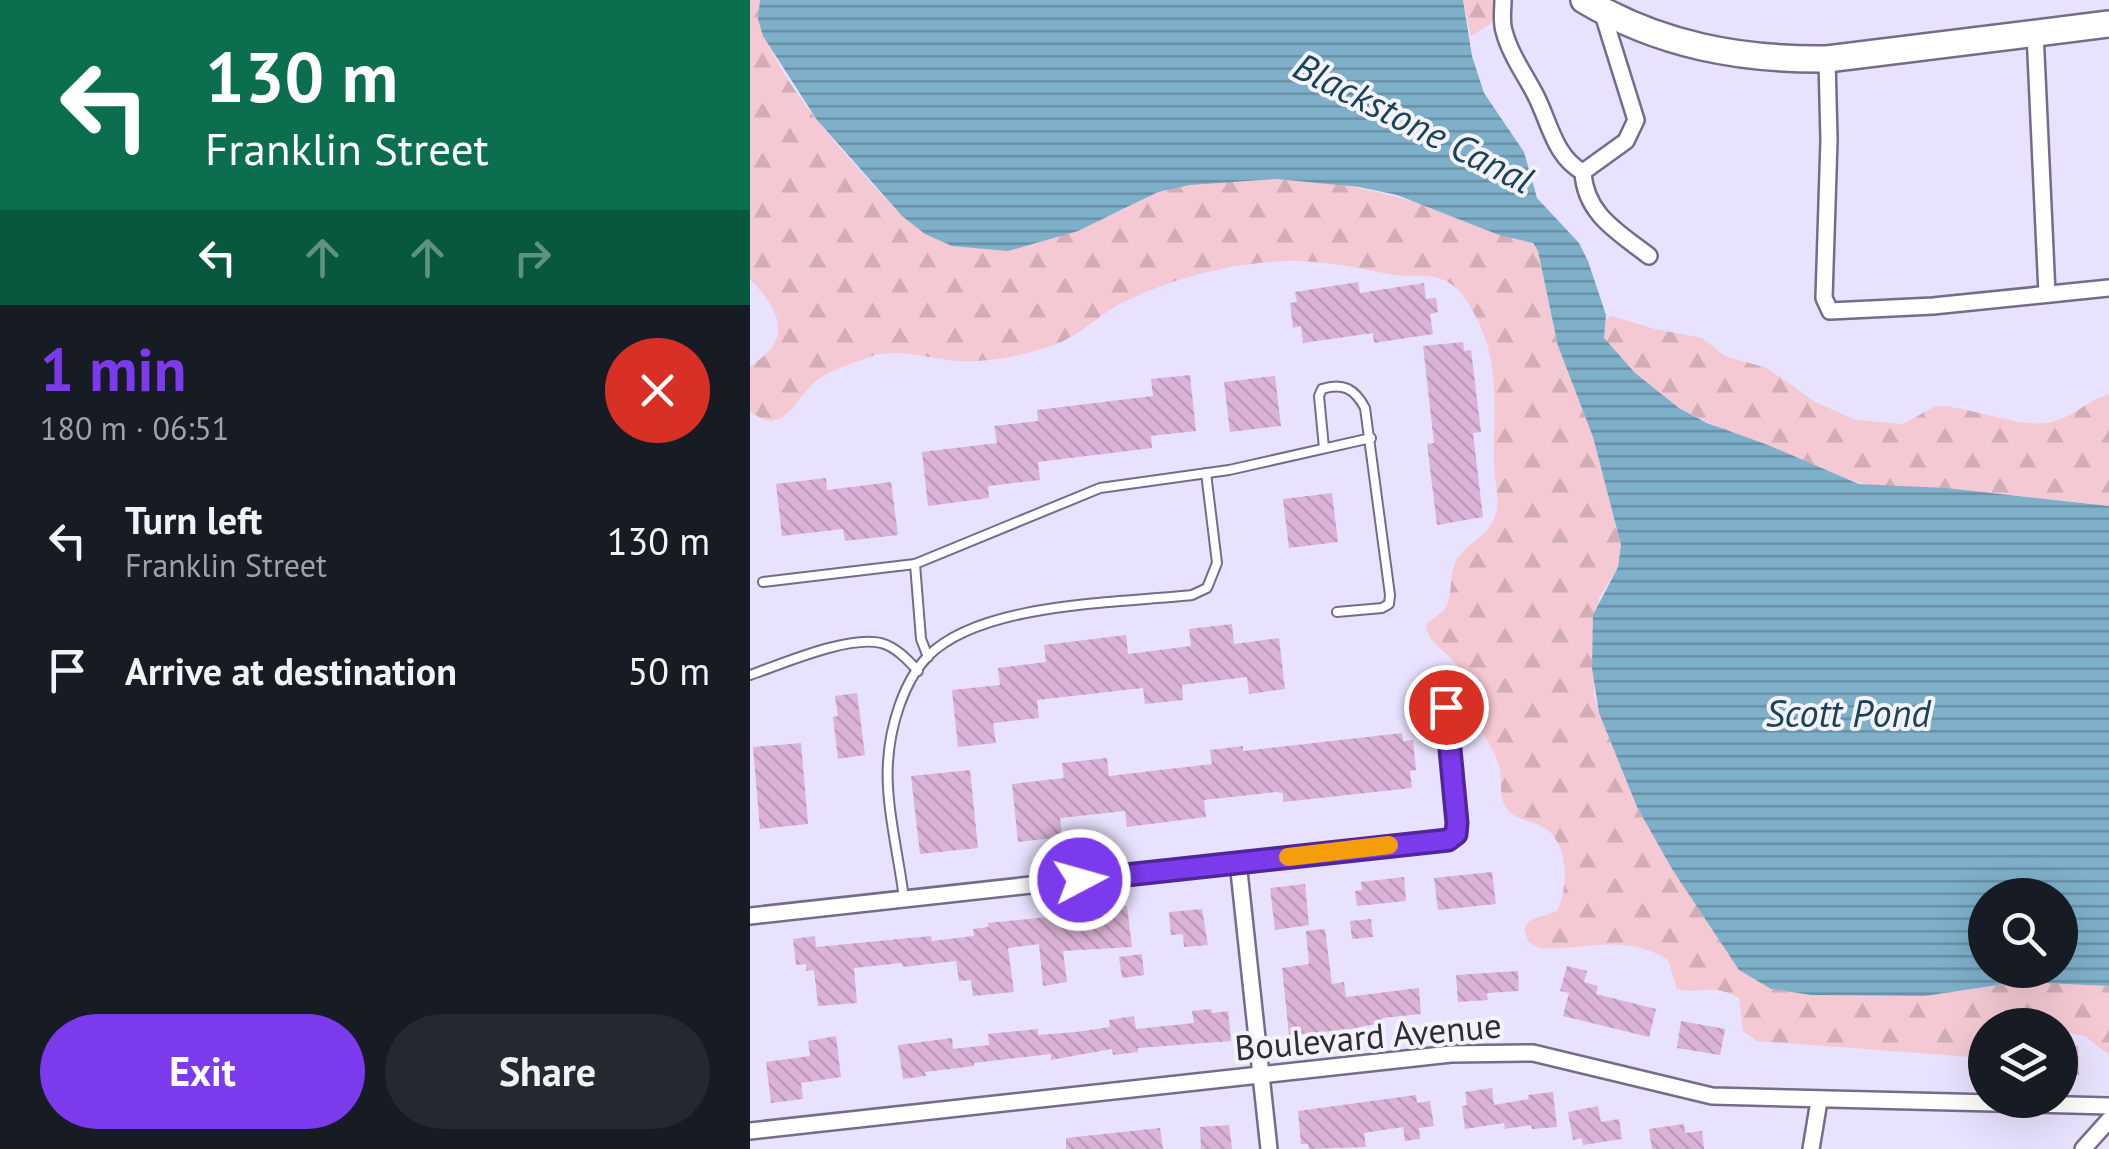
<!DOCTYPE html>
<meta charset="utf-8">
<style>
:root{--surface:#171b24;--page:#242831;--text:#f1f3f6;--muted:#9ea1a6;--accent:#7c3aed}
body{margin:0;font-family:"PT Sans",sans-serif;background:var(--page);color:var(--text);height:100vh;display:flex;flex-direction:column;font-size:38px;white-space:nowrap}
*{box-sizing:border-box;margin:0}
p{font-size:32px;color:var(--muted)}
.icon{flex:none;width:55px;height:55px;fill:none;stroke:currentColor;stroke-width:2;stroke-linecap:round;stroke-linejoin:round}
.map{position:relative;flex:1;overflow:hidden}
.panel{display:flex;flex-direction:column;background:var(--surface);width:750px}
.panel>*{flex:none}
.banner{background:#0b6e4f;color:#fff;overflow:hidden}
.tools{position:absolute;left:1218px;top:878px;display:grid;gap:20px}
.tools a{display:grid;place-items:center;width:110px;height:110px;border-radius:50%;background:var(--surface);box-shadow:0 10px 40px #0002;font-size:50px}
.pin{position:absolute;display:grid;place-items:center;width:85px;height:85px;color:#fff;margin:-42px;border:5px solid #fff;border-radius:50%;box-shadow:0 2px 10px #0007}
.me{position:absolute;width:110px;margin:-55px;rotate:84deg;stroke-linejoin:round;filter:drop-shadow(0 0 8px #0008)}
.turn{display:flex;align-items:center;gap:35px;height:210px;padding:0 40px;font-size:45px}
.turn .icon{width:130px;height:130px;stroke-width:2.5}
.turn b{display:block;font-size:70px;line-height:85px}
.lanes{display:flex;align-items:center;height:95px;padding:0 40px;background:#0003;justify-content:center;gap:50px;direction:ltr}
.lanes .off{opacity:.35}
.round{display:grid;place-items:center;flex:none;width:105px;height:105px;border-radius:52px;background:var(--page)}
.overview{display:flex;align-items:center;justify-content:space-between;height:170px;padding:0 40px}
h1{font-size:60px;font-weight:800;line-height:75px;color:var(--accent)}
.primary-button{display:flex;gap:20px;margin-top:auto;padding:20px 40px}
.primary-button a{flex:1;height:115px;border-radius:60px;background:var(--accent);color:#fff;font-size:40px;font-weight:800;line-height:115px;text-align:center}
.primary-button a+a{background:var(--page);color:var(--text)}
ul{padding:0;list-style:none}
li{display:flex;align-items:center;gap:30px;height:130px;padding:0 40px}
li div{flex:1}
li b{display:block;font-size:38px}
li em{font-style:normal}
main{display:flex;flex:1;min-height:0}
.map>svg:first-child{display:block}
.forest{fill:url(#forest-firs)}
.water{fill:url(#water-rules);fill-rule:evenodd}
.building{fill:url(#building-back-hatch)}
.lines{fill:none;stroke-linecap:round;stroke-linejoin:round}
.lane-casing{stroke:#746c8a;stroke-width:12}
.street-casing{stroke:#746c8a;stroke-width:20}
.primary-casing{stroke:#746c8a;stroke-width:30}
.lane{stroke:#fff;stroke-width:8}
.street{stroke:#fff;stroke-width:15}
.primary{stroke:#fff;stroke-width:25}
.route-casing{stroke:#51269a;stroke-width:25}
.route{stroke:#7c3aed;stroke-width:18}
.slow{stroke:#f59e0b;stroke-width:18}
.labels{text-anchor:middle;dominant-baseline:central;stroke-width:8;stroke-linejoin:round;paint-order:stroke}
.street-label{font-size:35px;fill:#302c3a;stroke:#f5f3fa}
.water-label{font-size:38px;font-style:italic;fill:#1a4458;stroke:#f5f3fa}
</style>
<main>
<section class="panel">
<div class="banner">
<div class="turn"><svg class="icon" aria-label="left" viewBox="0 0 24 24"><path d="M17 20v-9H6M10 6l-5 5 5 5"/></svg><div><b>130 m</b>Franklin Street</div></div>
<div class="lanes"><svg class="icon" aria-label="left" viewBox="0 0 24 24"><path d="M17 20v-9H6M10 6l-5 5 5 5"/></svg><svg class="icon off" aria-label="ahead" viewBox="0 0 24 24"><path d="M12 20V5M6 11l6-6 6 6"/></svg><svg class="icon off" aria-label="ahead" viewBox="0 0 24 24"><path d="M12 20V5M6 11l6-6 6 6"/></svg><svg class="icon off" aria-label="right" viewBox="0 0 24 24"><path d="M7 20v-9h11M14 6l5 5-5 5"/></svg></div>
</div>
<div class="overview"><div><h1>1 min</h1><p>180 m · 06:51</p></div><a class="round" style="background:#d93025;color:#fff"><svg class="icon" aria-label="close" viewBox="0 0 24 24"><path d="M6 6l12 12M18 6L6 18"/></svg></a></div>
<ul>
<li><svg class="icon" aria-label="left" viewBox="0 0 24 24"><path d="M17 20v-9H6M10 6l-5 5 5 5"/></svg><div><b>Turn left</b><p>Franklin Street</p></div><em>130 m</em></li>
<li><svg class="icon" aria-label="arrive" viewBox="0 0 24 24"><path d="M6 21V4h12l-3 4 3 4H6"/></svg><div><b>Arrive at destination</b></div><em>50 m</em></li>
</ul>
<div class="primary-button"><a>Exit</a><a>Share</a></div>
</section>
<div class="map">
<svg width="1359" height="1149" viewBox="0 0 1359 1149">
<defs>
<pattern id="forest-firs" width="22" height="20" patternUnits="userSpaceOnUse" patternTransform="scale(2.5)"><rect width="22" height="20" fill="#f4c9d3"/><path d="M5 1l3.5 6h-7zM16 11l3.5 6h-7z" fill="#d2adb6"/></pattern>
<pattern id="water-rules" width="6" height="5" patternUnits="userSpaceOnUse" patternTransform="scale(2.5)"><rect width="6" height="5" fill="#7eb0ca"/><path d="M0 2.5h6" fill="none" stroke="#688fa5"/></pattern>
<pattern id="building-back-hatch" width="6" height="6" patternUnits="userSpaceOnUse" patternTransform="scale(2.5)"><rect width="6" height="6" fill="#dbb3d6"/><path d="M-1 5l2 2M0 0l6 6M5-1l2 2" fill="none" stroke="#bc9ab8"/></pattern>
</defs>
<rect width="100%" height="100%" fill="#e9e2fe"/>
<g class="forest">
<path d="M0,0H10C3,63 110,170 152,216C203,216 254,216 305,216C321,216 343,220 358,216C377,211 394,195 414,190C521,166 635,183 734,228C752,237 778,233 788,251L808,346L843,437L871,545L868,567L849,598L844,695L849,713L887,807L922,869L989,970L1021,989L1061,995L1175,996L1268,982L1359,986V1055L1335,1036L1310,1031V1025H1235V1058L1007,1041L993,1031L989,998C962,982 949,995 927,989L918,960C875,932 834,951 789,948L779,942L774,930L779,921L807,911C819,888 819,841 793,827C779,819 762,821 754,804C749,792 752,778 749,766C744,748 732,734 723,718C716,703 715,689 711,674C705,653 679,649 676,625C683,617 692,615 697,605C703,591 699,574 706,561C716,543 738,538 745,516C751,500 744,481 744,464C743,412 751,364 726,317C720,306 714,294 704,286C683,270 663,279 639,274C604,267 571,260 535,261C482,263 422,278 374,302C349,314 331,335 304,345C276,355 238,363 208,361C177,359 149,347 119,357C103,363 84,369 70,378C46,394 36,440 0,411V367C6,362 13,357 19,351C42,325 17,298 0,279Z"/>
<path d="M713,0H751L740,24L721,36Z"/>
<path d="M862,316L905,329L952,338L975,356L1017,368L1065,402L1106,420L1153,424L1184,407L1193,406C1226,409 1273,429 1302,422C1323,417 1338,400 1359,394V506L1263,495L1128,486C1101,483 1081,471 1055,461C982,432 898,409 854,338L855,320Z"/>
</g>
<path class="water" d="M10,0H713L722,56L734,93L774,152L787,198L829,243L838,261L856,315L854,338L885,373L929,408L957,423L1018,445L1109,484L1196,488L1359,506V986L1268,982L1175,996L1061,995L1021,989L989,970L922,869L887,807L849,713L842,668L843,615L868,567L871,545L843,437L808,346L788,251L783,243L749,235L647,195L609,187L527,179L440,185L408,192L328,231L258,251L202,246L175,234L152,216L67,120L13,36L8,19ZM1310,895V970H1235V895Z"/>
<g class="building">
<path d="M608,282L610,293L674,283L676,299L686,298L688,312L680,314L683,334L624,343L623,333L553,343L551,326L543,328L540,303L547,302L545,292Z"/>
<path d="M713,342L714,351L721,350L731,432L723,433L733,517L687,525L677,444L684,443L673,346Z"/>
<path d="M440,375L446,431L401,436L402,448L288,462L290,480L238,486L239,498L178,506L172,452L247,443L244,426L288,421L287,410L403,396L401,379Z"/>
<path d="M525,376L531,426L480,432L474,382Z"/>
<path d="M76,478L77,490L141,482L148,535L95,541L93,529L32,536L26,484Z"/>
<path d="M582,493L588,542L539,548L533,499Z"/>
<path d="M482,624L484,644L529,638L535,689L499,694L497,677L432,685L433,700L395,704L393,688L287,700L289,718L243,723L246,743L208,747L202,690L250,685L248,668L296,662L294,645L376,635L378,654L441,646L439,629Z"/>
<circle cx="684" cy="685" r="14"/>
<path d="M107,693L115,755L88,759L83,717L88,716L85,696Z"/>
<path d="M652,733L653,741L663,740L666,770L660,771L662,788L533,802V793L526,792L454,800L456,817L377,827L375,811L310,818L312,837L268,842L262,784L314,778L312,763L357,758L359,776L462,764L460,750L493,746V751Z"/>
<path d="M51,743L58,824L10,829L3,747Z"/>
<path d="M220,770L228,848L170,854L161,776Z"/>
<path d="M742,872L746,904L688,910L684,878Z"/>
<path d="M654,877L656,901L607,906L605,891L612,890L611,882Z"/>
<path d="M555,884L559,925L525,930L520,888Z"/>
<path d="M377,906L382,947L313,951L317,982L293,986L289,944L258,948L264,992L223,996L221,980L209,981L206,961L153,967L152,963L104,968L107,1003L68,1006L64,970L56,971V964L46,965L43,939L65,936L66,947L181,936L182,941L224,936L223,929L238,927V923L348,912L347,909Z"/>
<path d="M452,909L458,945L434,947L433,934L421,935L419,912Z"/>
<path d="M621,919L623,937L602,939L600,921Z"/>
<path d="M575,929L582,984L594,982L596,997L669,988L671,1014L632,1018L633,1021L624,1022L625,1024L595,1030L539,1035L532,968L559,964L556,931Z"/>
<path d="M392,954L394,975L372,978L369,957Z"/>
<path d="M817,966L837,971L834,982L848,986L846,994L906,1009L899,1037L813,1016L819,993L810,991Z"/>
<path d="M768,971L769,991L737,993L738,1000L708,1002L706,975Z"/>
<path d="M461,1009L462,1013L478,1011L481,1041L388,1048V1052L363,1055L362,1049L301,1060V1054L224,1063V1066L175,1072L176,1076L153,1079L148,1045L202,1038L203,1049L239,1045L238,1034L288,1029V1035L326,1032L360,1027L359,1020L384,1016L386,1029L444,1023L442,1011Z"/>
<path d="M931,1021L975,1029L970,1055L927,1048Z"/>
<path d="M86,1036L91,1077L51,1083L53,1099L21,1103L16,1062L60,1056L58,1041Z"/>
<path d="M1310,1046H1328L1329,1075H1310Z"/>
<path d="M742,1088L744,1105L779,1099L778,1095L803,1092L807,1127L782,1129L781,1125L755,1129L754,1123L715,1129L712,1106L717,1105L715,1092Z"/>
<path d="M666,1095L667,1103L680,1101L684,1126L669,1128L670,1139L655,1141L653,1127L614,1133L616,1147L559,1149L558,1144H551L548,1111Z"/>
<path d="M848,1106L851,1122L869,1119L872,1139L833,1145L832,1138L823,1140L818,1112Z"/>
<path d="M934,1124L935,1133L952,1131L954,1149H902L899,1129Z"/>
<path d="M479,1125L482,1149H451L450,1127Z"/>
<path d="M410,1128L413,1149H316V1138Z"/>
</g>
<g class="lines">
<g class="lane-casing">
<g id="lane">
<path d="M574,448L569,396L572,389C593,382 605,389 615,408L640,595L639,604L632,608L587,612"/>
<path d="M165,564L171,639L178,657"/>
<path d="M13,582L165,564L350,488L479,470L621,438"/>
<path d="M0,675C32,664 98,635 131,643C146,647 158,660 168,671"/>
<path d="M154,899C149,856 135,804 138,762C140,727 153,682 178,656C232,602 369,603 442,595L457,588L467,563L456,473"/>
</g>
</g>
<g class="street-casing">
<g id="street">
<path d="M753,0C753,10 751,21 754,31C760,54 774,73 785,94C799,120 804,157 833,172L876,141L886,120L852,11"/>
<path d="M1285,32L1297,294"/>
<path d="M1077,59L1079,140L1074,298L1080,311L1183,306L1359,288"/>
<path d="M833,172C835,214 868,232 899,256"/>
<path d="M488,862L519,1149"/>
<path d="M0,916L698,839L706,834L707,823L696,707"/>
<path d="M0,1131L701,1054L783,1053L962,1096L1359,1106"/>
<path d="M1061,1149L1069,1101"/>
<path d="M1333,1149L1359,1120"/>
</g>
</g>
<g class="primary-casing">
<path id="primary" d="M834,0C909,45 990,60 1077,59L1359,24"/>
</g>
<use href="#lane" class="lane"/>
<use href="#street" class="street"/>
<use href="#primary" class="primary"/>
</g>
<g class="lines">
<g class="route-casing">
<path id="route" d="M330,880L698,840L706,834L707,823L696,707"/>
</g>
<use href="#route" class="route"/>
<path class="slow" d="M538,857L639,845"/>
</g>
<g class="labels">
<g class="street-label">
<text transform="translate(618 1036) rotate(-5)">Boulevard Avenue</text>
</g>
<g class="water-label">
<text transform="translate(664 122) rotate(27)">Blackstone Canal</text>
<text x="1098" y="712">Scott Pond</text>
</g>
</g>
</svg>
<div class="tools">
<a><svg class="icon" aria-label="search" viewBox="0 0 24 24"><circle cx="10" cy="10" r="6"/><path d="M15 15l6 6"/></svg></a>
<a><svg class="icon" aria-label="layers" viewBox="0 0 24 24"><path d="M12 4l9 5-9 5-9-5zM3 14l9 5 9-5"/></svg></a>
</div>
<div class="pin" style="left:696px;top:707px;background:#d93025"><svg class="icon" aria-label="arrive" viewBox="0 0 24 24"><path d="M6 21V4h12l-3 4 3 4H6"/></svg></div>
<svg class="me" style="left:330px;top:880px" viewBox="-20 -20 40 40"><circle r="17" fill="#7c3aed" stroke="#fff" stroke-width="3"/><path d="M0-11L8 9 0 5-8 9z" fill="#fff"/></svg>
</div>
</main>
